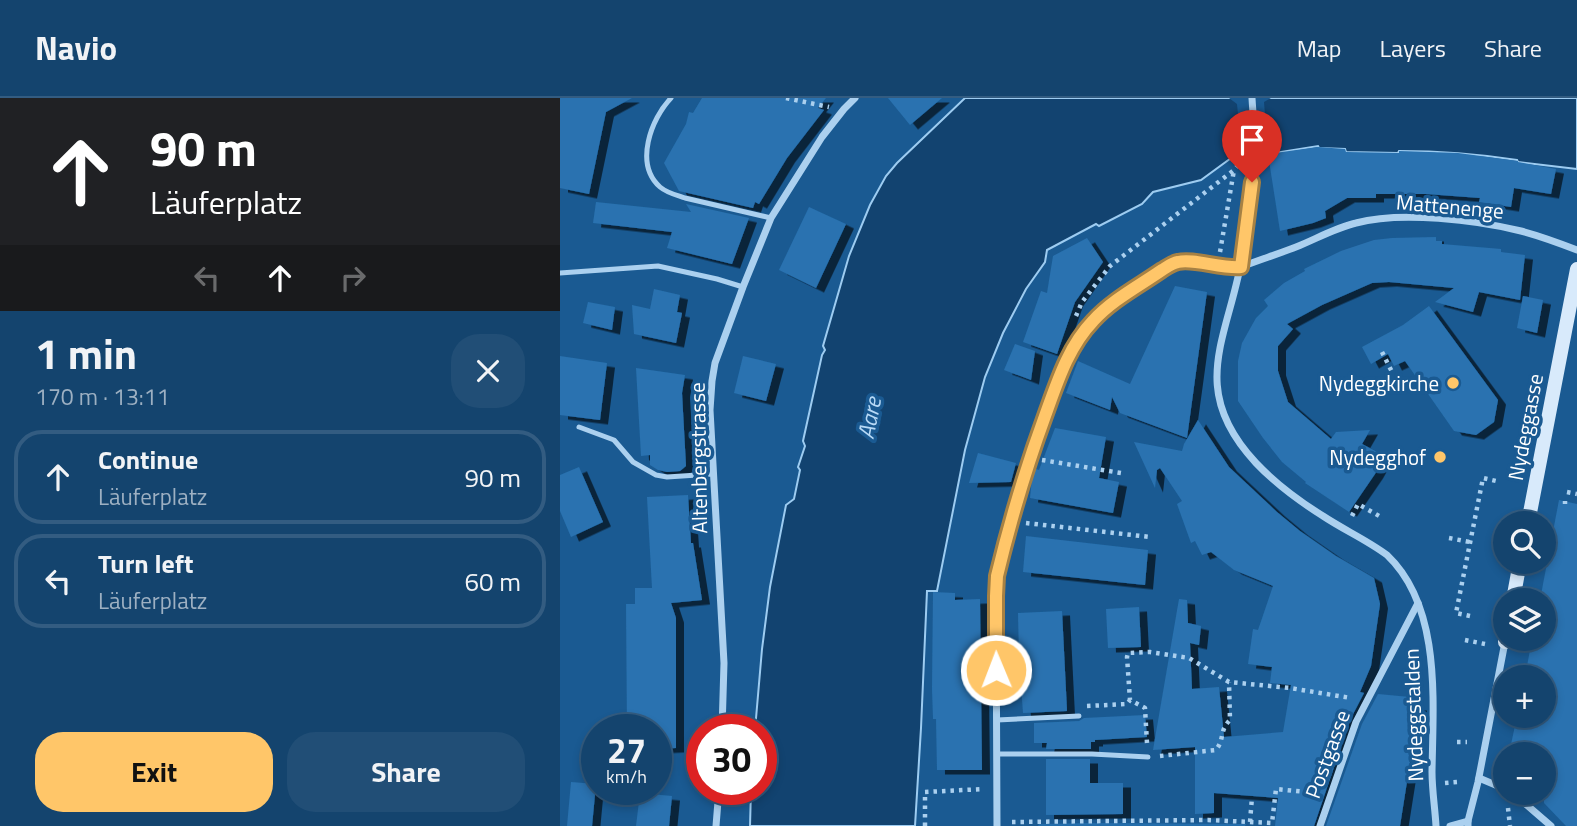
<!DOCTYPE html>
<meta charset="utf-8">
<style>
:root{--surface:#14446e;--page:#214e76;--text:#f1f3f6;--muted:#9db0c2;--line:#335c81;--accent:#ffc669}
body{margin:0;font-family:"Titillium Web",sans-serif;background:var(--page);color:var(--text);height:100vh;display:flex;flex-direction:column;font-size:26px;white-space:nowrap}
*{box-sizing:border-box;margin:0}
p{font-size:23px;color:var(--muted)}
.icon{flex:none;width:38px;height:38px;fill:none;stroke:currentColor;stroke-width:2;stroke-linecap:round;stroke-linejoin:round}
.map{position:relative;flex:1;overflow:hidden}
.sheet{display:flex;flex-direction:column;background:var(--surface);width:560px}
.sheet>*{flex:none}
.banner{background:#202124;color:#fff;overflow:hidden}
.buttons{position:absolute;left:933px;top:413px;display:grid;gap:14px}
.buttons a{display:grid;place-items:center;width:63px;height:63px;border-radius:50%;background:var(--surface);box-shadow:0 4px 10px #0003,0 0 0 2px var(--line);font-size:35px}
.speed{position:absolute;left:21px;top:616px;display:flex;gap:14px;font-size:35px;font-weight:700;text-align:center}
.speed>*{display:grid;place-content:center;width:91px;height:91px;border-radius:50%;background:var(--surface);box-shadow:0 4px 10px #0003,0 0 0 2px var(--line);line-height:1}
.speed small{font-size:18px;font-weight:400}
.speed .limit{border:10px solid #d22;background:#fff;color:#111}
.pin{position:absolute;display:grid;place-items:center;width:60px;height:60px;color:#fff;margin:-72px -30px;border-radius:50% 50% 50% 0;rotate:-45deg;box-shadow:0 0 7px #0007}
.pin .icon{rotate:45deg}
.me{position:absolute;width:77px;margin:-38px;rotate:359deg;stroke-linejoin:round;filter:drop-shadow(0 0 5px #0008)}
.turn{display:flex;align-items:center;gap:24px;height:147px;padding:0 35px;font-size:32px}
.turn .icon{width:91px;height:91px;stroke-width:2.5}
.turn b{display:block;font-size:49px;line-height:60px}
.lanes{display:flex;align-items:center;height:66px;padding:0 35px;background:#0003;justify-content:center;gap:35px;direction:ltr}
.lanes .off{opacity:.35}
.round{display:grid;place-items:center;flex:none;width:74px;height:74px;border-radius:28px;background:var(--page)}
.summary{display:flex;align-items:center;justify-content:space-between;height:119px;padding:0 35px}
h1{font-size:42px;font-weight:700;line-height:52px}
.cta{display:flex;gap:14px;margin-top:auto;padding:14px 35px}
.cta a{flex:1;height:80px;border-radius:28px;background:var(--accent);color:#111;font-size:28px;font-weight:700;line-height:80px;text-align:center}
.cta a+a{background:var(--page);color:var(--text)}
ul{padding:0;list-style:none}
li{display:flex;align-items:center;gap:21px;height:94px;margin:0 14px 10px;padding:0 21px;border:4px solid var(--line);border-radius:28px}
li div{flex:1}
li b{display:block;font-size:26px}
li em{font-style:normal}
header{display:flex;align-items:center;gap:42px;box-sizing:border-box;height:98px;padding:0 35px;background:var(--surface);border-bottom:2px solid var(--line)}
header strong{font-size:33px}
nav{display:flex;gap:38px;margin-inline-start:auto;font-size:24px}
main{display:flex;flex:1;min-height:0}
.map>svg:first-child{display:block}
.green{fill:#236dab}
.water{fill:#124370;stroke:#9dccf1;stroke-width:2}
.pier{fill:#1a5a92}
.building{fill:#2972b0;filter:url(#shadow)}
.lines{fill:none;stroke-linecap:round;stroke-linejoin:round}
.path{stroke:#abd0ef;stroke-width:4.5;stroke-dasharray:3.5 5;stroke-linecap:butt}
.lane{stroke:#abd0ef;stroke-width:5}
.street{stroke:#abd0ef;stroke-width:7}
.secondary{stroke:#d8eafb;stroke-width:14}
.route-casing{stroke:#a68144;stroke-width:18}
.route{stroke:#ffc669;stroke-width:12}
.poi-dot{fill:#ffc669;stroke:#1a5a92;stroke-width:2.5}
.labels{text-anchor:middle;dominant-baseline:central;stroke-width:7;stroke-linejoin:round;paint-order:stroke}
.street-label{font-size:21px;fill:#fff;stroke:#1a5a92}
.poi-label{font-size:21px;fill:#fff;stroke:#1a5a92;text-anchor:end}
.water-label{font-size:23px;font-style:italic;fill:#b7d9f6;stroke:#1a5a92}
</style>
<header>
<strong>Navio</strong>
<nav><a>Map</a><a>Layers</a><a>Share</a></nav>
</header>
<main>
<section class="sheet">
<div class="banner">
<div class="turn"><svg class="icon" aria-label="ahead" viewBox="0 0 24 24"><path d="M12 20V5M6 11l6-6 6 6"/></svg><div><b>90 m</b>Läuferplatz</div></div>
<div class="lanes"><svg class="icon off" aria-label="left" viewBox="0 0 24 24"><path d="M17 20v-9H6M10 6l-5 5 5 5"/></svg><svg class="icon" aria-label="ahead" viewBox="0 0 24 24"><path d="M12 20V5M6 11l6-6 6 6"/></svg><svg class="icon off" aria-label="right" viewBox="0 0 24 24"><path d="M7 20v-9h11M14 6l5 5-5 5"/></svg></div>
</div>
<div class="summary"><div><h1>1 min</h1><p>170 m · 13:11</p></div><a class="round"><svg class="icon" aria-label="close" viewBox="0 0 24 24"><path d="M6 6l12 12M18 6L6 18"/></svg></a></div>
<ul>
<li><svg class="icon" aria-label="ahead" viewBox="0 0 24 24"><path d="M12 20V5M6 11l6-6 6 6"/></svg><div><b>Continue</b><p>Läuferplatz</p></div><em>90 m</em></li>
<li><svg class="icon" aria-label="left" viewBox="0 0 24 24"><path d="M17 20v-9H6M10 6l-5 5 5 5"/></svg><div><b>Turn left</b><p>Läuferplatz</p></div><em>60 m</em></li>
</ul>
<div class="cta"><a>Exit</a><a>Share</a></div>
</section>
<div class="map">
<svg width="1017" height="728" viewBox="0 0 1017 728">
<defs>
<filter id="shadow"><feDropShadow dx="8" dy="4.5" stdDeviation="0" flood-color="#0009"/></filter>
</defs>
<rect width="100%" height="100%" fill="#1a5a92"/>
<path class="green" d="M527,725L686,726L685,728H478L479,726Z"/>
<path class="water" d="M405,0H1017V71L958,64L957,62C918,56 879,53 839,53L838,55L786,54L785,51L759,50L758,48L708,56L678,55L641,82L593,94L582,106L539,128L536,126L487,152L485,164L466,191L443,235L425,279L405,352L377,493H367L361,630L355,728H190L191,691H201V632H195L202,551L210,489L226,407L234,401L240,372L238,369L245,348L243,343L262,257L265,252L263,248L289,158L310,107L326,78L337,65Z"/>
<path class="pier" d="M669,0H711L704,4L708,55H679L681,49L677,6Z"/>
<g class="building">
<path d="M0,0H72L46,14L29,96L0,90Z"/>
<path d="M142,0H266L258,10L264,12L227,60L199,106L195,104L193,110L119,93L104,65L126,26L129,14L133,15Z"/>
<path d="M328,0H382L350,27Z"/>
<path d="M758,49L785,51L786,54L839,55V53L898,55L958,63V64L996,71L991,96L954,90L951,109L919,104L920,100L866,96H816V100H787L765,113L766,120L753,125L720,133L708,56Z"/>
<path d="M36,104L131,114L126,106L189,120L172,166L107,150L112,134L33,125Z"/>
<path d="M249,109L286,126L256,190L219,172Z"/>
<path d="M876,139V143H882V146L941,151V154L965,157L960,202L919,194L913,214L875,204L894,190L829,184L812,185L762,207L727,226L733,231L718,248V273L728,304L771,341L776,334L810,332L802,346L825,358L815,376L789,414L745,385L746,384L722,364L703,340L678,303V263L682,245L696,220L708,208L704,202L724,185L745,173L744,171L781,153L814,142L832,140Z"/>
<path d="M527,140L543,164L515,204L497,256L463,244L481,193L487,195L493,158Z"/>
<path d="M615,188L647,194L627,340L560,315L552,299L550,312L506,295L518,263L570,286Z"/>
<path d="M94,191L120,197L117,214L122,215L116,245L74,236L72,207L90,211Z"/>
<path d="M963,198L983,202L977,235L957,230Z"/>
<path d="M28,204L55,209L52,232L23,225Z"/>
<path d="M869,208L938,302L934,324L916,337L894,333L845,263L834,268L828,256L811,266L802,249L843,227Z"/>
<path d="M455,246L475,253L471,282L444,272Z"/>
<path d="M0,258L47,265L40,322L0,317Z"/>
<path d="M183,258L216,266L206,303L174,295Z"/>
<path d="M76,270L125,277L122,295L126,368L120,373L107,374L98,372L90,367V357L81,358Z"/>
<path d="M638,322L669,369L717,414L740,433L776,458L814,480L820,506L811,568L800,594L804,595L790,622L754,728H715L718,700L654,695V715L635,716V649L593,652L619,501L627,502L628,525L641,528L639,547L630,545L632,591L659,589L664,639L723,634L731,587L710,585L712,569L688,566L693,531L698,532L713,488L674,472L651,454L642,457L635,443L631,445L617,406L622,403L600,370L597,372L595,390L574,344L622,353L624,346Z"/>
<path d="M495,330L546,339L539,380L559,384L553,415L470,400L473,370L479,372Z"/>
<path d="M418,355L456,365L451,384L409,385Z"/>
<path d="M19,369L43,424L11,439L0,413V377Z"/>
<path d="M128,397L131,445H133L142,502L111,505L116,520V650L96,651V632H67L66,506H75V490H92L87,399Z"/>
<path d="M999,402L1017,406V728H1006L984,705V656H949L957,618H984V579H965L972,541H984V502H980Z"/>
<path d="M466,438L588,452L585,487L463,474Z"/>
<path d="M373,494L395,495V502L420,501L422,672H377L376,621H373L372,591Z"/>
<path d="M579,509L581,549L548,550L546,511Z"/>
<path d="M502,513L507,613L463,615L459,560L458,515Z"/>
<path d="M818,596L850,599L852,601L851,608H859L840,728H766L802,626Z"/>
<path d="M585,617L587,639L535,642V644H531V651H486L487,645H474V625L519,623L524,620Z"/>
<path d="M486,661H530V685H563V716L486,717Z"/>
<path d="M11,684L36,686L32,728H7Z"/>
<path d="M80,695L112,698L109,728H76Z"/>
</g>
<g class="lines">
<g class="path">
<path d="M226,0L269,9"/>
<path d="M660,154L674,72"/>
<path d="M516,218L522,204L550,168L674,72L679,66"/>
<path d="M822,254L833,276"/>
<path d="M482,362L561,375"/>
<path d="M1007,394L1017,396"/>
<path d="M1005,406V403"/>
<path d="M792,418L798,406L821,419"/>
<path d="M466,425L590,439"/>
<path d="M889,440L910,444"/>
<path d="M910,518L896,515L923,380L936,383"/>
<path d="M905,542L925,546"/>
<path d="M527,608L567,606L570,602"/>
<path d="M897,644H907"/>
<path d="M587,645L585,610L570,602L567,559L568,555L590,554L629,560L669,584L730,590L791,600"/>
<path d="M600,658L656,652C665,640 659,633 670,622L669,584"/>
<path d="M885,685L898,684"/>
<path d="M948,710L950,728"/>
<path d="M452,724L648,722L712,725L716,691L756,695"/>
<path d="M690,724L692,699"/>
<path d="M365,728V694L424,691"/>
</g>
<g class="lane">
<path d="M111,0C91,21 74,66 100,89C107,95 116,97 125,100L211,120"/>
<path d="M0,175L98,168L157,181L183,189"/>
<path d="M19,329L54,342L73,364L96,377L107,379L153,376"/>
<path d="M437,622L519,618"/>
<path d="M437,656H532L588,659"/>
</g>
<g class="street">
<path d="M692,0C693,18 695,36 696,53C696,64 693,75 692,85C689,108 687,131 683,154C670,238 625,289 696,365C715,385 739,403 763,418C784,432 807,442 827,457C882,509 873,604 872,674C872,692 875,710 876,728"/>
<path d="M162,632L164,565L150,312L152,283L155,265L183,189L211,120L262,39L284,11L295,0"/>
<path d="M919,680L945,691"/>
<path d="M953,695L991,728"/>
<path d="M156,728L159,691"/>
<path d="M437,728L436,498L437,478L470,359L499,278L508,259L528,229L546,211L602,171L613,166L622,163L672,170L681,169C699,162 718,156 736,149C756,141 775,130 796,125C841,113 916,122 961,133C980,138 999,145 1017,152"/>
<path d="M760,728L796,624L858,505"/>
<path d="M890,728L908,723"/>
<path d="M908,728V723L918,684L945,544"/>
</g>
<g class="secondary">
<path d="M968,425L1017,171"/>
<path d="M953,502L960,464"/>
<path d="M945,544V541"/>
</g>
</g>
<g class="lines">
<g class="route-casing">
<path id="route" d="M436,572V498L437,478C450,424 466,370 485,318C497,285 508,249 533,223C552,202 579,188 602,172C607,169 612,165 618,164C633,160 662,171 681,169L692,84"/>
</g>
<use href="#route" class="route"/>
</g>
<g class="poi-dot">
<circle cx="893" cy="285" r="7"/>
<circle cx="880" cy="359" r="7"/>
</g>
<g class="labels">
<g class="street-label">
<text transform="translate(890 108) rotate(5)">Mattenenge</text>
<text transform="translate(965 329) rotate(-79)">Nydeggasse</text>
<text transform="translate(138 360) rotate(-91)">Altenbergstrasse</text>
<text transform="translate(853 617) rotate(-92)">Nydeggstalden</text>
<text transform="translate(767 656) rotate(-70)">Postgasse</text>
</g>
<g class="poi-label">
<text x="879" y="285">Nydeggkirche</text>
<text x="866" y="359">Nydegghof</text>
</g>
<g class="water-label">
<text transform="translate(309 320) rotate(-79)">Aare</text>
</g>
</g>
</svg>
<div class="buttons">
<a><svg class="icon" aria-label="search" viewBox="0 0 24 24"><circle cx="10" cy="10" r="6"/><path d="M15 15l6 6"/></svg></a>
<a><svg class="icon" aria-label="layers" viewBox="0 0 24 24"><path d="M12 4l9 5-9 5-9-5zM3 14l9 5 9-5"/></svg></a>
<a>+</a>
<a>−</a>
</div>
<div class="speed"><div>27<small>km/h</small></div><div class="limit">30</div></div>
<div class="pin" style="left:692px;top:84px;background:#d93025"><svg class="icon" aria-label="arrive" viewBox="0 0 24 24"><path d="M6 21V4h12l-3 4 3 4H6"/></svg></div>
<svg class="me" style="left:436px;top:572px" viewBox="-20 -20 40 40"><circle r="17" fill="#ffc669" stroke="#fff" stroke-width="3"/><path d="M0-11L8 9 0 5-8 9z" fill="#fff"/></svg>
</div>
</main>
